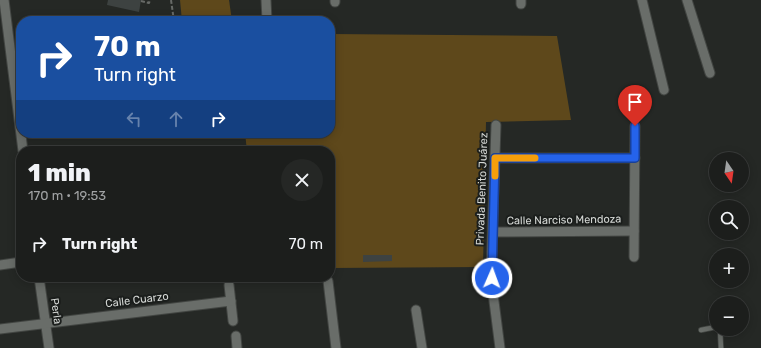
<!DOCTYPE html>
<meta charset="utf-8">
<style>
:root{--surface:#1c1e1c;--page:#252725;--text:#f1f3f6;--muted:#a0a2a3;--line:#3a3c3b}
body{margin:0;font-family:Rubik,sans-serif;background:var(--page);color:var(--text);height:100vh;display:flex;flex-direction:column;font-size:15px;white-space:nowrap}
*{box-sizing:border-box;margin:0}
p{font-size:13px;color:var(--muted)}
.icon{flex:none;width:22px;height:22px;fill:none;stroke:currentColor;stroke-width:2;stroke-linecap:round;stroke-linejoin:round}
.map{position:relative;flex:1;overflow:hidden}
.side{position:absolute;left:16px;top:146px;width:319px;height:136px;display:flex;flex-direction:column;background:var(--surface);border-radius:16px;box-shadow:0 2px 10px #0003,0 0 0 1px var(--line)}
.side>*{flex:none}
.guide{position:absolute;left:16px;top:16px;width:319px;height:122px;border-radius:16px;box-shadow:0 2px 10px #0003,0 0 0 1px var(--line);background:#1a4fa0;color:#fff;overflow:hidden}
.needle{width:26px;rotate:167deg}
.tools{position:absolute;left:709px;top:152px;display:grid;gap:8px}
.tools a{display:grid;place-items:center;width:40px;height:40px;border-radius:50%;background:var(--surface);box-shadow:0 2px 10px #0003,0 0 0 1px var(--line);font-size:20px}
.pin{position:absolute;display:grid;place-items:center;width:34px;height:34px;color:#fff;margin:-41px -17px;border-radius:50% 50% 50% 0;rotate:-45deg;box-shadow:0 0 4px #0007}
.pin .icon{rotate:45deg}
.me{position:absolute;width:44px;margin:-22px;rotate:2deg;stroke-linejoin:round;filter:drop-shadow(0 0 3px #0008)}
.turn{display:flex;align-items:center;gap:14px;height:84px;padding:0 12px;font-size:18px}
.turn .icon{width:52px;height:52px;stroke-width:2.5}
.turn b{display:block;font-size:28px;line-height:34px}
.lanes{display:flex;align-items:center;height:38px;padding:0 12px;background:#0003;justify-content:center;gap:20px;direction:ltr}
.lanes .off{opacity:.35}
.round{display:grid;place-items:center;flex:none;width:42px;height:42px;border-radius:21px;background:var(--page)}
.overview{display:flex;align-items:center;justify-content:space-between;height:68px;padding:0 12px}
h1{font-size:24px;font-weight:800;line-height:30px}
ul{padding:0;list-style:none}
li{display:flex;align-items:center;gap:12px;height:60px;padding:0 12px}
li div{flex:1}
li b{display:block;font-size:15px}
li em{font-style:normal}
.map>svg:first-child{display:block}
.green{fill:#5e481b}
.building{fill:#3d4241}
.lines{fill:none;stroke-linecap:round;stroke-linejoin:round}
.service-casing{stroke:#424542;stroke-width:6}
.minor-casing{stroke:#424542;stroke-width:11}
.path{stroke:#676a67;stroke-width:2;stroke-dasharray:4 2;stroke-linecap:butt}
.service{stroke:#696d69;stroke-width:4.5}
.minor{stroke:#696d69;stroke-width:9}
.route-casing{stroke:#184099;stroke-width:10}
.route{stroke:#2563eb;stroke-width:7}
.slow{stroke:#f59e0b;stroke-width:7}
.labels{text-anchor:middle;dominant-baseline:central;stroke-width:4;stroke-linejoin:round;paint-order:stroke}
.street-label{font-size:11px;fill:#d5d8d5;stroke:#1b1e1c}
</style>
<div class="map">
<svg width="761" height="348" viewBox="0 0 761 348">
<rect width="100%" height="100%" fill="#252825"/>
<g class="green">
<path d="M180,0H229L232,21H182Z"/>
<path d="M330,34L557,36L571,120L486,122L483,267L330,268V151H247L245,133H330Z"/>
</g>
<g class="building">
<path d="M108,0H141L139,12L107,5Z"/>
<path d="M363,255H392V261L363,262Z"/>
</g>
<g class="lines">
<g class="service-casing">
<g id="service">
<path d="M720,329L721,348"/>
<path d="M701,330L716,327"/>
</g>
</g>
<g class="minor-casing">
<g id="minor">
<path d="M4,0L23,151"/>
<path d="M266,0L267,21"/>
<path d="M335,0V2"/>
<path d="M521,0V4"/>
<path d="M642,0L664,90"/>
<path d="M687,0L710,73"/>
<path d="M496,125L491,278L500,348"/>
<path d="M495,158H635"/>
<path d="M493,232L634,231"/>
<path d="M634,257L635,126"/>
<path d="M0,265L21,262"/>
<path d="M39,277L49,348"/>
<path d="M328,281L336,348"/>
<path d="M229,285L233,321"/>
<path d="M416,310L422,348"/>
<path d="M0,329L231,301"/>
<path d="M236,336L237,348"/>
</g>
</g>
<g class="path">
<path d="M171,0L174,21"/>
<path d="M141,1L149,3L150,0"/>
</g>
<use href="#service" class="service"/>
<use href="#minor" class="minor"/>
</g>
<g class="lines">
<g class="route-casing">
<path id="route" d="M492,278L495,158H635V126"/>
</g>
<use href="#route" class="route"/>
<path class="slow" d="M495,176V158H535"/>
</g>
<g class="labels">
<g class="street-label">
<text transform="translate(482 189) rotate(-88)">Privada Benito Juárez</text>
<text transform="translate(564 220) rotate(-1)">Calle Narciso Mendoza</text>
<text transform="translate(137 300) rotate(-7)">Calle Cuarzo</text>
<text transform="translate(56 311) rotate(82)">Perla</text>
</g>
</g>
</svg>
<div class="tools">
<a><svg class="needle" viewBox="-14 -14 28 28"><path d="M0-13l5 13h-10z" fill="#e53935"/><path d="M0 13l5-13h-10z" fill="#a0a2a3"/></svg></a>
<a><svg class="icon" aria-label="search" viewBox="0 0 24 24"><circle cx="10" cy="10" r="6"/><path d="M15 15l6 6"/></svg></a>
<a>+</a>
<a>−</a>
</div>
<div class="pin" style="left:635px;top:126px;background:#d93025"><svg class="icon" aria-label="arrive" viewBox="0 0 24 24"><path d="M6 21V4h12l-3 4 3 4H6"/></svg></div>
<svg class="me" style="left:492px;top:278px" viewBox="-20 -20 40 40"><circle r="17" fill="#2563eb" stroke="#fff" stroke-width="3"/><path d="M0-11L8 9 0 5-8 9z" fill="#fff"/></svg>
<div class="guide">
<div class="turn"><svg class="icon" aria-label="right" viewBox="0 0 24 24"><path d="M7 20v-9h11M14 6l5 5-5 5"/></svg><div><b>70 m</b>Turn right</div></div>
<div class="lanes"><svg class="icon off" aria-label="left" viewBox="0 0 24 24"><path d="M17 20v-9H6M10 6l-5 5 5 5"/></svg><svg class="icon off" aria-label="ahead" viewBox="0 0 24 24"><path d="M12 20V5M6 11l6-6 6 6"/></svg><svg class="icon" aria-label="right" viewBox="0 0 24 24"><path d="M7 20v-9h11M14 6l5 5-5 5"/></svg></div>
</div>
<section class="side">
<div class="overview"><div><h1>1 min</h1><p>170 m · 19:53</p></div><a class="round"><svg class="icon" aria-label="close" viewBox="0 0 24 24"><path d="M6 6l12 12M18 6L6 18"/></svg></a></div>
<ul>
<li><svg class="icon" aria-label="right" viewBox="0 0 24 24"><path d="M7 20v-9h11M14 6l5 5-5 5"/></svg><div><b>Turn right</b></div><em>70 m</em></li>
</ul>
</section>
</div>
